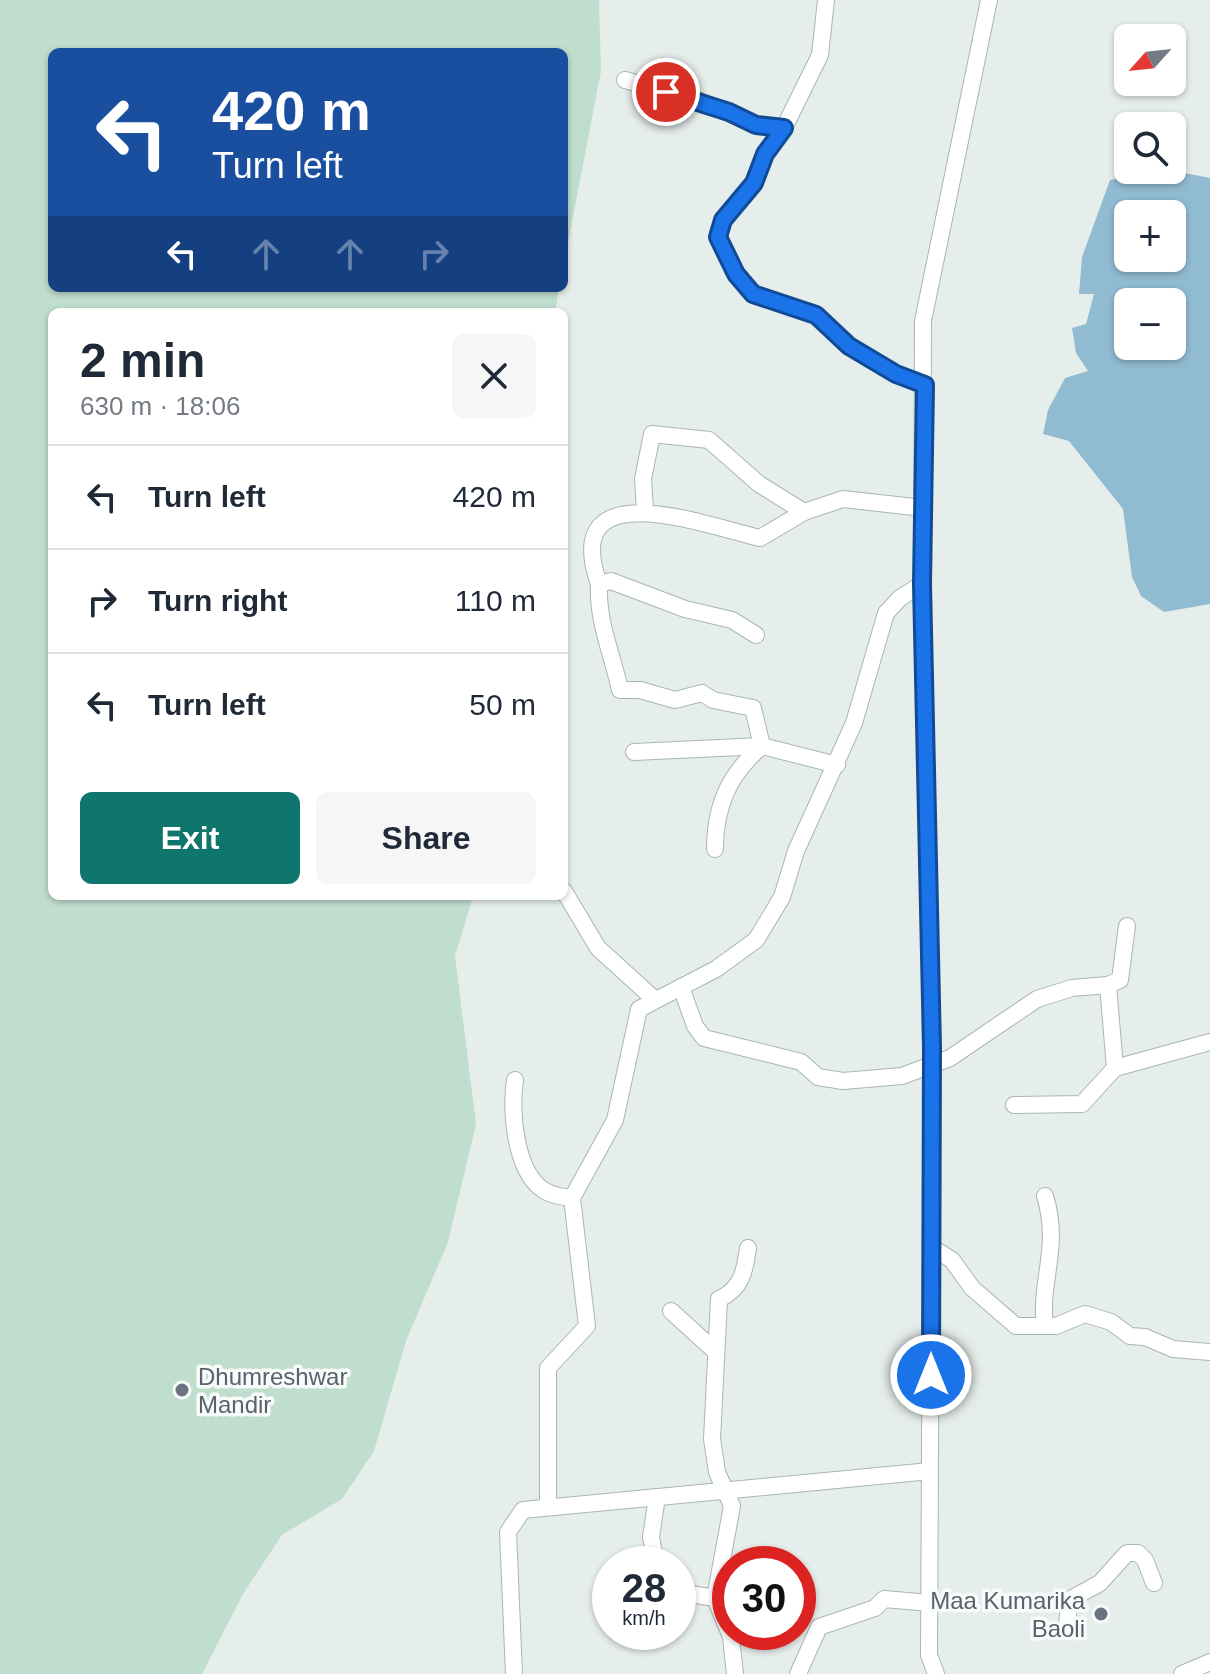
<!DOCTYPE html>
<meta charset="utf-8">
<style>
:root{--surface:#fff;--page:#f6f6f7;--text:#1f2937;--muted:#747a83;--line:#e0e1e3;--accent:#0f766e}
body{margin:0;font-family:Arial,sans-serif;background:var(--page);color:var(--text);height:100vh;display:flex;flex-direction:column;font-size:30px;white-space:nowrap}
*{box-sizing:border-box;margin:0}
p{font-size:26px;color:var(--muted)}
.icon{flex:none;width:44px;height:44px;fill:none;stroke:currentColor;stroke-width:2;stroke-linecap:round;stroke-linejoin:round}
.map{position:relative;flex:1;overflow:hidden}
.drawer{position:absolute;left:48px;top:308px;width:520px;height:592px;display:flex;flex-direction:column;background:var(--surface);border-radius:12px;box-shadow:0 2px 6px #0004}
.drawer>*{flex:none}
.top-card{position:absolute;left:48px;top:48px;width:520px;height:244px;border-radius:12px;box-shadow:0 2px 6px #0004;background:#1a4fa0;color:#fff;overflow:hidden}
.needle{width:52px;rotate:243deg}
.controls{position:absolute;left:1114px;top:24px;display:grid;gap:16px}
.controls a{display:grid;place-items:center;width:72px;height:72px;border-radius:12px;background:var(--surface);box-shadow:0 2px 6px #0004;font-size:40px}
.speed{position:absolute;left:592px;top:1546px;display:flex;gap:16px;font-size:40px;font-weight:700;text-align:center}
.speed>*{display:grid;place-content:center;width:104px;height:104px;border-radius:50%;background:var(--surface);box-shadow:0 2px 6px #0004;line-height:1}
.speed small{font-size:20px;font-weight:400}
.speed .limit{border:12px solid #d22;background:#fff;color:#111}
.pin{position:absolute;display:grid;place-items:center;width:68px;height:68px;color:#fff;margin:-34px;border:4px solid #fff;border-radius:50%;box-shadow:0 2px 8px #0007}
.me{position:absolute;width:88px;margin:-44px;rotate:0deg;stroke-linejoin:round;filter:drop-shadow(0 0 6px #0008)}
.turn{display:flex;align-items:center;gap:28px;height:168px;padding:0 32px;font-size:36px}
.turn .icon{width:104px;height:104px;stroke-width:2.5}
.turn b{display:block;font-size:56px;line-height:68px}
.lanes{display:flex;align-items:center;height:76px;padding:0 32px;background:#0003;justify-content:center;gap:40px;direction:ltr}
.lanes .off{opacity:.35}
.round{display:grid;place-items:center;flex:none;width:84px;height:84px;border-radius:12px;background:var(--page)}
.overview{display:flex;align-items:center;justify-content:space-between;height:136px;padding:0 32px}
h1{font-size:48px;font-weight:700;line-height:60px}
.button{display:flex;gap:16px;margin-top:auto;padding:16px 32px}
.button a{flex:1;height:92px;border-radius:12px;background:var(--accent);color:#fff;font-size:32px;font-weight:700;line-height:92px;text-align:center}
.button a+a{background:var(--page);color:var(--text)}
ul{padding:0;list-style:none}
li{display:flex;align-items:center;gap:24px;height:104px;padding:0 32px;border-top:2px solid var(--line)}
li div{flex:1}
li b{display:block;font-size:30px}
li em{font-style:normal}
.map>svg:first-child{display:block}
.green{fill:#c0dece}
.water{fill:#91bbd1;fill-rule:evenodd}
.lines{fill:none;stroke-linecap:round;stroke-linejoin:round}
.street-casing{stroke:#a8b6b4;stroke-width:18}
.street{stroke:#fff;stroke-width:16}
.route-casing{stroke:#114b97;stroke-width:20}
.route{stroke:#1a73e8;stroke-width:14}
.worship-dot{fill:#6b7280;stroke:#f7fbf9;stroke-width:3}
.labels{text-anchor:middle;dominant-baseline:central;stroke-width:7;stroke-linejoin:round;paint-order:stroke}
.worship-label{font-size:24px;fill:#5b616d;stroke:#f7fbf9;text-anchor:start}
</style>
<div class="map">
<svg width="1210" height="1674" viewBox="0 0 1210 1674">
<rect width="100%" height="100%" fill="#e6eeec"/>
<path class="green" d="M0,0H599L601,71L564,264V52H52V288H559L555,312H52V896H473L455,956L476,1124L448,1242L406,1341L374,1451L342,1499L282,1535L243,1594L202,1674H0Z"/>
<path class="water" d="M1170,170L1210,178V604L1164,612L1141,596L1132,577L1123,509L1069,441L1043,434L1048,410L1065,378L1088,371L1076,353L1072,328L1086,324L1094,294H1079L1082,257L1110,180ZM1128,214H1172V258H1128ZM1128,302H1172V346H1128Z"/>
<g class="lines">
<g class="street-casing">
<g id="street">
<path d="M625,80L700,101L756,125L784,128L820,55L826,0"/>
<path d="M784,128L765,154L754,183L723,220L718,237L736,274L753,294L816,315L849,346L896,374L925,385"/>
<path d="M645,511L643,479L652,434L709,440L759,484L804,512"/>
<path d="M599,584C558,468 710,527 760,538L804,512L843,499L923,508"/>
<path d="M634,752L762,746L837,765"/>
<path d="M715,849C715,806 729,774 762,746L753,708L713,700L702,693L675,700L640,690H620C612,653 597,621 599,584L611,581L685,609L732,620L756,635"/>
<path d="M564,891L598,948L654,999"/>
<path d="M681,987L695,1026L704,1038L801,1062L818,1077L843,1081L902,1076L950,1058L1037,999L1072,988L1108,985L1120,980L1127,926"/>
<path d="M1115,1068L1210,1042"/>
<path d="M515,1080C510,1111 515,1176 547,1192C554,1196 564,1197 572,1198"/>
<path d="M1014,1105L1082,1104L1115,1068L1108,985"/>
<path d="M1045,1196C1061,1248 1039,1280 1045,1326"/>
<path d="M931,1247L952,1260L972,1288L1016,1326H1056L1085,1314L1111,1322L1130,1336L1145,1337L1173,1349L1210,1352"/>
<path d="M671,1311L715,1351"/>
<path d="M548,1505V1368L587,1326L572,1198L615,1120L639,1009L716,969L756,940L782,897L796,851L854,723L886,613L900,598L922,584"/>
<path d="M656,1564L651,1537L657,1497"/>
<path d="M678,1592L715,1598L731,1637L735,1674"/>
<path d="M715,1598L732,1506L717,1472L712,1439L719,1299C742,1289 745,1270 748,1248"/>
<path d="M1067,1629L1069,1600L1100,1583L1127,1553H1138L1145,1560L1154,1583"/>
<path d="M514,1674L508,1532L523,1510L930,1471"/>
<path d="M798,1674L819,1627L875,1608L884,1599L930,1603"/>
<path d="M936,1674L929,1655L932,1048L922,584L923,321L989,0"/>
<path d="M1182,1674L1210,1662"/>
</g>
</g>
<use href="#street" class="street"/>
</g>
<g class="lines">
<g class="route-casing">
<path id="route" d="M666,92L729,112L756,125L784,128L765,154L754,183L723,220L718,237L736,274L753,294L816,315L849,346L896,374L925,385L922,584L932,1048L931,1375"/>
</g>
<use href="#route" class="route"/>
</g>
<g class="worship-dot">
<circle cx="182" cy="1390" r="8"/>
<circle cx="1101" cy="1614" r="8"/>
</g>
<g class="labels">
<g class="worship-label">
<text x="198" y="1376">Dhumreshwar<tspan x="198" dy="28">Mandir</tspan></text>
<text x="1085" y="1600" text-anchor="end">Maa Kumarika<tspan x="1085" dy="28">Baoli</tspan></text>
</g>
</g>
</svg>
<div class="controls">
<a><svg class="needle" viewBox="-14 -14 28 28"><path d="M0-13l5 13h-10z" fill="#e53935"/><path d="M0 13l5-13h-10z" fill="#747a83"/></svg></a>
<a><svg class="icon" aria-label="search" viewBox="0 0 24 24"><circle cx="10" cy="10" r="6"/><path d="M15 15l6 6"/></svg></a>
<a>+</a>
<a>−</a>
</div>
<div class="speed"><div>28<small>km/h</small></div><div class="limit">30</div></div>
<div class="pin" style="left:666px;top:92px;background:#d93025"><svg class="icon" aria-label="arrive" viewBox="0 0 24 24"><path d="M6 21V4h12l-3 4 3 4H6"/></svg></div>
<svg class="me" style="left:931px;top:1375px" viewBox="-20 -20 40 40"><circle r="17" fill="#1a73e8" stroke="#fff" stroke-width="3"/><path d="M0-11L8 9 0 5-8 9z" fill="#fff"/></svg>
<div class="top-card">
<div class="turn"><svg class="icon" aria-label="left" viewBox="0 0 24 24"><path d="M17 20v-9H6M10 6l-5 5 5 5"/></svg><div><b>420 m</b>Turn left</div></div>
<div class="lanes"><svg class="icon" aria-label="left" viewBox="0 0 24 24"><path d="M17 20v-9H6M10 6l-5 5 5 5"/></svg><svg class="icon off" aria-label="ahead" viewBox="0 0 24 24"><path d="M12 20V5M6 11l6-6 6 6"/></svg><svg class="icon off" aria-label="ahead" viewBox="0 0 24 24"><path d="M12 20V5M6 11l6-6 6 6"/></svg><svg class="icon off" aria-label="right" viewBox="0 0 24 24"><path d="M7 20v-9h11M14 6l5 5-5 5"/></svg></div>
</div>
<section class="drawer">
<div class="overview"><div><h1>2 min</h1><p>630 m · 18:06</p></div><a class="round"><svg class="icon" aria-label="close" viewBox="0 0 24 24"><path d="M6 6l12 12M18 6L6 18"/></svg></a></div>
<ul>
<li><svg class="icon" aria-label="left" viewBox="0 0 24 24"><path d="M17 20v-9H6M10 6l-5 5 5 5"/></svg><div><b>Turn left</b></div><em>420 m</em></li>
<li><svg class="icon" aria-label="right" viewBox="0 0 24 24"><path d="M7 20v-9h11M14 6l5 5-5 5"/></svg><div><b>Turn right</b></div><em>110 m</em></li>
<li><svg class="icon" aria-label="left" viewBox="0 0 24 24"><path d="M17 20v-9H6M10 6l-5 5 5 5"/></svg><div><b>Turn left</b></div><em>50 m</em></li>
</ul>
<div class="button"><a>Exit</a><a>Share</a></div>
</section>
</div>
